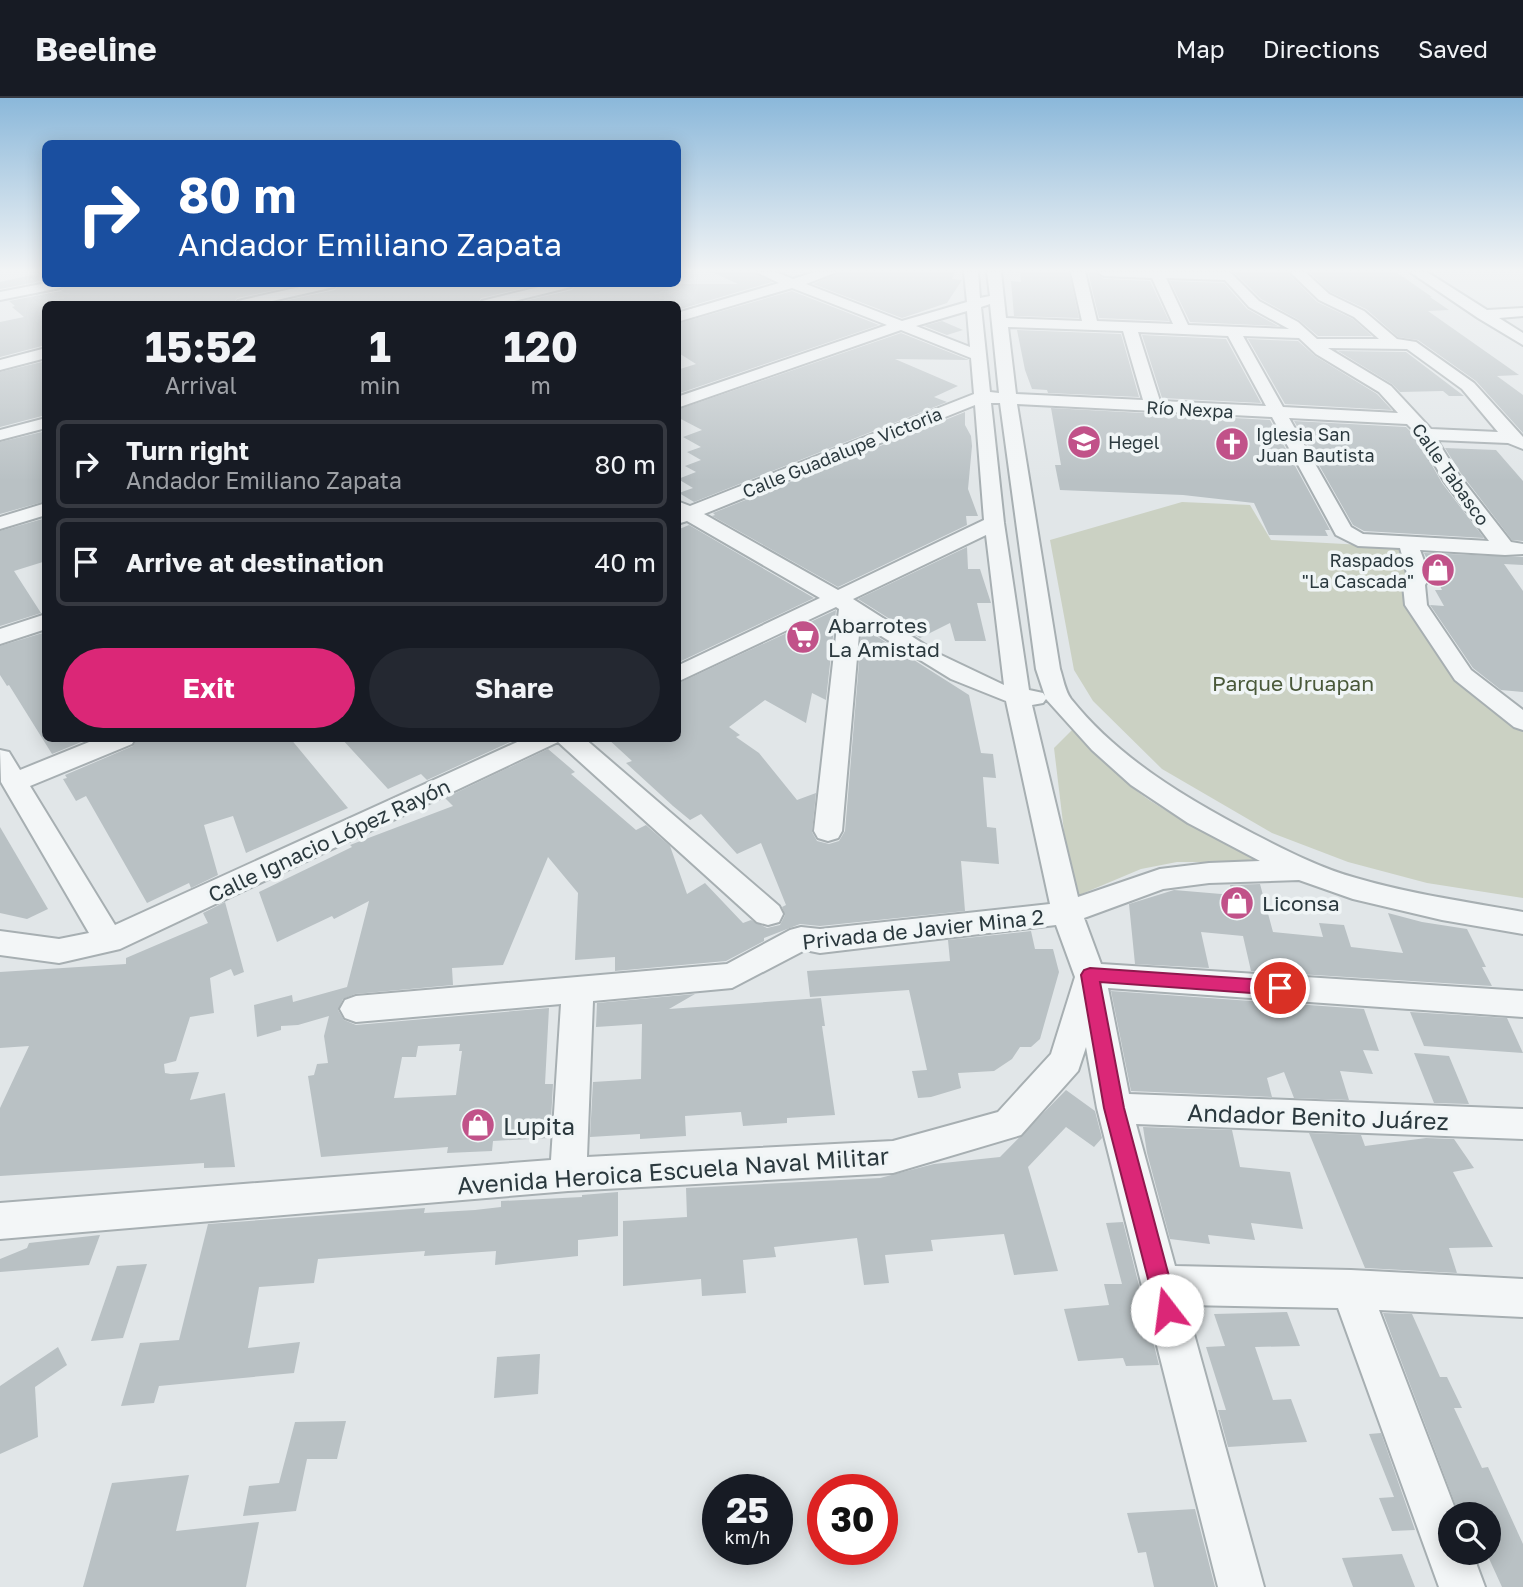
<!DOCTYPE html>
<meta charset="utf-8">
<style>
:root{--surface:#171b24;--page:#242831;--text:#f1f3f6;--muted:#9ea1a6;--line:#363941;--accent:#db2777}
body{margin:0;font-family:"Golos Text",sans-serif;background:var(--page);color:var(--text);height:100vh;display:flex;flex-direction:column;font-size:26px;white-space:nowrap}
*{box-sizing:border-box;margin:0}
p{font-size:23px;color:var(--muted)}
.icon{flex:none;width:38px;height:38px;fill:none;stroke:currentColor;stroke-width:2;stroke-linecap:round;stroke-linejoin:round}
.map{position:relative;flex:1;overflow:hidden}
.drawer{position:absolute;left:42px;top:203px;width:639px;height:441px;display:flex;flex-direction:column;background:var(--surface);border-radius:10px;box-shadow:0 4px 18px #0003}
.drawer>*{flex:none}
.hud{position:absolute;left:42px;top:42px;width:639px;height:147px;border-radius:10px;box-shadow:0 4px 18px #0003;background:#1a4fa0;color:#fff;overflow:hidden}
.tools{position:absolute;left:1438px;top:1404px;display:grid;gap:14px}
.tools a{display:grid;place-items:center;width:63px;height:63px;border-radius:50%;background:var(--surface);box-shadow:0 4px 18px #0003;font-size:35px}
.speed{position:absolute;left:702px;top:1376px;display:flex;gap:14px;font-size:35px;font-weight:700;text-align:center}
.speed>*{display:grid;place-content:center;width:91px;height:91px;border-radius:50%;background:var(--surface);box-shadow:0 4px 18px #0003;line-height:1}
.speed small{font-size:18px;font-weight:400}
.speed .limit{border:10px solid #d22;background:#fff;color:#111}
.pin{position:absolute;display:grid;place-items:center;width:60px;height:60px;color:#fff;margin:-30px;border:4px solid #fff;border-radius:50%;box-shadow:0 2px 7px #0007}
.me{position:absolute;width:77px;margin:-38px;rotate:345deg;stroke-linejoin:round;filter:drop-shadow(0 0 5px #0008)}
.turn{display:flex;align-items:center;gap:24px;height:147px;padding:0 21px;font-size:32px}
.turn .icon{width:91px;height:91px;stroke-width:2.5}
.turn b{display:block;font-size:49px;line-height:60px}
.eta{display:flex;justify-content:space-evenly;align-items:center;height:119px;text-align:center}
.eta b{font-size:42px;font-weight:700;line-height:49px}
.button{display:flex;gap:14px;margin-top:auto;padding:14px 21px}
.button a{flex:1;height:80px;border-radius:42px;background:var(--accent);color:#fff;font-size:28px;font-weight:700;line-height:80px;text-align:center}
.button a+a{background:var(--page);color:var(--text)}
ul{padding:0;list-style:none}
li{display:flex;align-items:center;gap:21px;height:88px;margin:0 14px 10px;padding:0 7px;border:4px solid var(--line);border-radius:10px}
li div{flex:1}
li b{display:block;font-size:26px}
li em{font-style:normal}
header{display:flex;align-items:center;gap:42px;box-sizing:border-box;height:98px;padding:0 35px;background:var(--surface);border-bottom:2px solid var(--line)}
header strong{font-size:33px}
nav{display:flex;gap:38px;margin-inline-start:auto;font-size:24px}
.map>svg:first-child{display:block}
.green{fill:#cbd1c3}
.building{fill:#b9c1c4;fill-rule:evenodd}
.lines{fill:none;stroke-linecap:round;stroke-linejoin:round}
.minor-casing{stroke:#a7afb2;stroke-width:4}
.minor{fill:#f3f6f7;fill-rule:evenodd}
.route{fill:#db2777;stroke:#8e194d;stroke-width:2}
.labels{text-anchor:middle;dominant-baseline:central;stroke-width:7;stroke-linejoin:round;paint-order:stroke}
.far-street-label{font-size:18px;fill:#2b393e;stroke:#f0f5f6}
.far-poi-label{font-size:18px;fill:#2b393e;stroke:#f0f5f6;text-anchor:start}
.poi-label{font-size:21px;fill:#2b393e;stroke:#f0f5f6;text-anchor:start}
.park-label{font-size:21px;fill:#4a593a;stroke:#f0f5f6}
.street-label{font-size:21px;fill:#2b393e;stroke:#f0f5f6}
.near-street-label{font-size:24px;fill:#2b393e;stroke:#f0f5f6}
.near-poi-label{font-size:24px;fill:#2b393e;stroke:#f0f5f6;text-anchor:start}
</style>
<header>
<strong>Beeline</strong>
<nav><a>Map</a><a>Directions</a><a>Saved</a></nav>
</header>
<div class="map">
<svg width="1523" height="1489" viewBox="0 0 1523 1489">
<rect width="100%" height="100%" fill="#e1e6e8"/>
<g class="green">
<path d="M1182,404L1250,407L1271,442L1400,449L1452,573L1523,634V800L1427,785L1348,764L1272,735L1162,671L1093,603L1074,572L1050,442Z"/>
<path d="M1073,631C1097,656 1121,683 1149,702C1186,726 1226,745 1266,764H1177L1141,771L1072,800L1054,650Z"/>
</g>
<g class="building">
<path d="M46,174V182L0,191V184Z"/>
<path d="M712,174H754L772,184L677,212V206H511L572,192L576,186H738Z"/>
<path d="M839,174H955L952,181L962,182L947,205L902,220L813,186Z"/>
<path d="M1020,174H1069L1079,220L1014,218L1011,183L1021,184Z"/>
<path d="M1088,174H1094L1104,181L1150,183L1169,223L1099,220Z"/>
<path d="M1234,174H1287L1317,204L1353,221L1372,238H1318L1299,222L1261,201Z"/>
<path d="M1309,174H1396L1432,199H1430L1449,212L1428,213L1519,277L1497,278L1523,297V335L1476,283L1418,242L1398,239L1366,211L1330,194Z"/>
<path d="M1170,183L1224,185L1247,211L1278,228L1190,224Z"/>
<path d="M69,186H303L237,200L233,206H46V247L0,259V224L24,219L12,209L15,208L9,203L61,193Z"/>
<path d="M339,186H542L481,200L477,206H269L335,192Z"/>
<path d="M792,193L879,227L677,296V272L696,266L677,254V226Z"/>
<path d="M942,223L963,232L947,237L924,228Z"/>
<path d="M1017,232L1121,236L1139,299L1048,295L1047,292L1032,291L1025,272Z"/>
<path d="M901,235L969,262L895,261L958,288L934,299L947,304L694,404L679,395L693,390L678,381L696,374L685,368L701,362L687,354L701,349L683,339L702,332L677,319V312Z"/>
<path d="M1142,237L1226,241L1261,305L1162,300Z"/>
<path d="M1248,241L1298,243L1315,258L1377,296L1392,312L1285,306Z"/>
<path d="M1338,253L1406,254L1464,298H1449L1443,293L1400,294L1392,286Z"/>
<path d="M46,263V317L0,329V274Z"/>
<path d="M1051,310L1270,322L1330,432H1325L1328,438L1269,437L1254,405L1183,397L1060,392L1055,367H1061Z"/>
<path d="M965,314V327L971,338L972,348L968,391L978,418H966L967,427L838,489L712,418L715,417L713,415Z"/>
<path d="M1294,323L1406,329L1416,339L1442,385L1484,440L1364,433L1353,427Z"/>
<path d="M46,333V403L0,416V344Z"/>
<path d="M1445,350L1496,352L1523,383V443L1512,442L1460,374Z"/>
<path d="M46,420V463L14,473L41,515L0,528V433Z"/>
<path d="M689,427L814,500L677,565V432Z"/>
<path d="M967,449L968,471H980L991,505H977L986,543H955L950,525L920,540L858,501Z"/>
<path d="M1424,455L1523,459V467L1504,466L1523,493V594L1501,592L1473,570L1430,507L1444,508L1435,492H1442Z"/>
<path d="M836,512L826,602L812,595L806,625L765,602L729,629L740,637L736,639L759,655L797,702L816,695L812,734L817,743L829,746L839,743L845,733L862,529L969,597L981,655L993,656L996,680L983,679L987,729L996,730L999,766L961,763L965,813L820,828L800,826L764,840V843L726,863L615,873V859L575,862L578,795L548,759L503,867L452,870L453,887L355,896L343,901L338,912L344,922L356,927L549,910L545,986H553L550,1040L493,1043L492,1053L447,1055L448,1049L321,1059L308,978L314,977L317,966L328,965L324,938L329,918L298,927L281,928V932L257,939L254,907L292,897L293,904L347,889L369,803L334,821L332,818L277,844L259,794L352,749L350,747L453,708L445,700L548,651L575,674L571,676L636,732L646,727L670,748L687,796L705,785L743,825L751,822L767,830L780,827L785,817L782,809L786,807L761,745L737,756L701,716L690,722L673,708L626,665L632,663L607,640H677V586ZM460,946L459,953H462L456,997L394,1000L402,959H416L418,948Z"/>
<path d="M46,534V640H91L52,656L9,587L7,588L0,577V548Z"/>
<path d="M137,640H290L348,710L246,755L233,718L204,727L218,777L191,790L189,785L147,805L86,698L76,703L63,681L67,680L65,677L133,648Z"/>
<path d="M341,640H519L427,682L421,676L388,691Z"/>
<path d="M0,729L48,811L27,821L0,815Z"/>
<path d="M1260,786L1273,834L1323,839L1319,825L1344,827L1351,849L1403,855L1388,815L1422,824L1467,831L1486,869H1482L1492,888L1251,873L1243,838L1201,834L1209,870L1135,866L1129,806L1174,792L1233,797L1230,787Z"/>
<path d="M225,804L244,874L234,878L231,871L210,880L214,915L190,919L176,963L164,966L165,975L171,976L199,974L190,1002L225,995L235,1069L204,1070V1065L0,1078V1010L29,948L0,950V874L126,866V860L208,825L203,815Z"/>
<path d="M1031,833L1035,851H1053L1059,874L1040,941L1031,949H1020L1012,961L994,973L958,975L961,990L931,999L918,1000L912,973L927,972L909,892L810,899L807,873L950,863L948,842Z"/>
<path d="M1111,893L1364,911L1379,953L1363,952L1373,976L1340,973L1349,1002L1294,1000L1284,974L1267,980L1272,999L1131,993Z"/>
<path d="M695,896L669,911L821,900L825,928H822L835,1017L787,1020V1025L743,1028L741,1014L685,1018L686,1038L640,1041V1036L590,1039L593,984L641,981L642,926L596,929L597,905Z"/>
<path d="M1410,914L1507,920L1523,955L1424,948Z"/>
<path d="M1414,955L1449,958L1469,1006L1434,1005Z"/>
<path d="M1066,992L1095,1013L1102,1040L1094,1049L1066,1029L1028,1069L1058,1173L1014,1177L1004,1136L931,1142L933,1153L885,1157L889,1185L864,1187L857,1140L774,1149L776,1159L743,1162L746,1195L702,1198L701,1181L623,1188V1123L687,1119L686,1090L880,1080L934,1066L1000,1059Z"/>
<path d="M1143,1029L1232,1032L1240,1069L1290,1074L1303,1131L1251,1125L1255,1142L1208,1137L1210,1146L1170,1141L1147,1055Z"/>
<path d="M1309,1035L1361,1037L1365,1048L1426,1040L1454,1041L1474,1070L1453,1074L1493,1149L1449,1150L1457,1175L1365,1170Z"/>
<path d="M618,1094V1138L578,1142V1158L495,1167L496,1153L424,1158L425,1153L318,1161L314,1185L259,1189L248,1250L300,1244L294,1275L159,1288L154,1305L121,1308L140,1245L179,1242L208,1126L425,1110L424,1115L475,1112L501,1109V1103L582,1099V1097Z"/>
<path d="M1123,1124L1159,1267L1126,1268L1123,1260L1078,1263L1064,1211L1109,1207L1104,1186H1122L1106,1125Z"/>
<path d="M100,1137L89,1167L0,1174V1161L27,1150L29,1145Z"/>
<path d="M147,1166L123,1240L91,1243L117,1168Z"/>
<path d="M1287,1214L1300,1248L1255,1249L1273,1302L1291,1301L1307,1344L1228,1349L1218,1312H1226L1206,1249L1225,1248L1214,1216Z"/>
<path d="M1383,1215L1412,1216L1440,1279H1447L1462,1310H1454L1482,1370L1488,1369L1523,1446V1489H1502L1486,1454H1489V1416H1459Z"/>
<path d="M58,1249L67,1267L35,1289L38,1339L0,1356V1288Z"/>
<path d="M540,1256L538,1296L494,1300L497,1259Z"/>
<path d="M346,1323L337,1361H307L296,1413L243,1418L249,1388L279,1385L295,1324Z"/>
<path d="M1381,1335L1415,1432L1392,1433L1379,1400L1394,1399L1369,1336Z"/>
<path d="M189,1377L176,1433L259,1424L246,1489H83L112,1385Z"/>
<path d="M1195,1411L1215,1489H1154L1146,1454L1138,1455L1127,1415Z"/>
<path d="M1402,1456L1415,1489H1353L1342,1460Z"/>
</g>
<g class="lines">
<g class="minor-casing">
<g id="minor">
<path d="M756,174H776L793,181L815,174H837L806,186L902,223L967,204L964,174H978L980,200L990,198L987,174H1001L1006,220L1082,223L1071,174H1085L1097,223L1173,226L1152,180L1104,178L1097,174H1230L1259,203L1298,224L1317,241H1379L1354,219L1319,202L1290,174H1305L1329,196L1364,213L1397,241L1416,244L1474,285L1523,339V351L1508,345L1437,342L1458,376L1511,444L1523,446V456L1505,457L1420,452L1430,479L1425,487L1427,507L1471,572L1523,612V632L1514,629L1455,582L1405,507L1403,487L1408,479L1400,450L1358,448L1336,437L1272,319L1017,306L1060,571C1063,580 1065,593 1071,601C1119,661 1187,701 1254,736C1287,753 1320,770 1356,780C1411,796 1467,804 1523,814V836L1442,822L1353,801L1299,782L1209,785L1163,791L1084,820L1101,866L1523,893V919L1108,890L1129,996L1523,1011V1041L1136,1026L1175,1168L1351,1172L1523,1181V1219L1379,1212L1457,1416H1451V1454H1472L1485,1489H1439L1338,1210L1186,1207L1264,1489H1218L1097,1010L1086,949L1078,973L1021,1037L893,1075L568,1093L0,1141V1105L551,1062L561,906L356,924L345,920L340,911L345,902L356,898L727,866L790,832L801,829L820,831L1050,806L1006,603L951,581L860,525L842,733L838,740L828,743L818,740L814,733L839,511L836,509L677,584V568L820,500L687,423L677,426V403L690,408L974,296L971,260L901,232L677,310V299L887,227L792,190L677,224V215L779,185ZM1166,180L1225,182L1249,209L1289,231L1188,227ZM990,206L999,295L990,294L981,209ZM967,213L970,249L916,228ZM1008,229L1123,233L1143,302L1016,296ZM1138,234L1228,238L1266,308L1160,303ZM1243,238L1299,240L1316,256L1379,294L1398,315L1283,309ZM1328,250L1407,251L1462,291L1498,334L1431,331L1391,288ZM991,305H1000L1036,571L1045,598L1043,595L1029,592L1004,425ZM975,307L984,422L838,492L704,416ZM1289,320L1407,326L1418,337L1444,383L1489,443L1363,436L1351,429ZM986,437L1004,587L941,557L853,501ZM1046,601L1092,652L1131,687L1188,725L1260,763L1209,765L1160,771L1078,799L1032,607L1043,605ZM1056,827L1075,879L1051,956L998,1014L893,1043L587,1059L593,903L732,890L805,852L820,855Z"/>
<path d="M1410,174H1427L1487,212L1523,210V218L1499,220L1523,235V247L1478,220Z"/>
<path d="M46,185L67,186L60,190L0,202V194Z"/>
<path d="M313,186H336L334,189L259,206H236L238,203Z"/>
<path d="M551,186H573L571,189L502,206H480L482,203Z"/>
<path d="M46,250V260L0,272V262Z"/>
<path d="M46,320V330L0,342V332Z"/>
<path d="M46,405V417L0,431V419Z"/>
<path d="M46,516V531L0,546V531Z"/>
<path d="M99,640H135L132,646L30,688L115,827L526,640H584L779,808L783,816L779,824L768,827L757,824L558,644L120,851L59,865L0,857V833L59,841L89,835L1,684L0,652L9,654L20,672Z"/>
</g>
</g>
<use href="#minor" class="minor"/>
</g>
<linearGradient id="sky" x2="0" y2="1"><stop stop-color="#8bb8da"/><stop offset="0.45" stop-color="#f2f4f5"/><stop offset="1" stop-color="#f2f4f5" stop-opacity="0"/></linearGradient>
<rect width="1523" height="383" fill="url(#sky)"/>
<path class="route" d="M1090,870L1280,883L1286,885L1289,890L1286,895L1280,897L1100,884L1124,1010L1178,1212L1175,1220L1167,1223L1159,1220L1156,1212L1104,1010L1081,877L1084,872Z"/>
<defs>
<g id="school-disc" transform="scale(1.75)"><circle r="9.5" fill="#c15289" stroke="#f0f5f6"/><path d="M0-5L7-2L0 1L-7-2ZM-4 1L0 2.5L4 1V4Q0 6-4 4Z" fill="#fff"/></g>
<g id="church-disc" transform="scale(1.75)"><circle r="9.5" fill="#c15289" stroke="#f0f5f6"/><path d="M-1.2-6h2.4v3.5h3.3v2.4h-3.3V6h-2.4V-.1h-3.3v-2.4h3.3Z" fill="#fff"/></g>
<g id="shop-disc" transform="scale(1.75)"><circle r="9.5" fill="#c15289" stroke="#f0f5f6"/><path d="M-5-2.5h2.3a2.7 3.5 0 0 1 5.4 0H5L5.5 6h-11ZM-1.5-2.5h3a1.5 2.3 0 0 0-3 0Z" fill="#fff"/></g>
<g id="supermarket-disc" transform="scale(1.75)"><circle r="9.5" fill="#c15289" stroke="#f0f5f6"/><path d="M-6-5.5h2.5l.6 2H6L4.5 2H-2.5L-4.4-4H-6ZM-1.5 3.2a1.3 1.3 0 1 0 .1 0ZM3 3.2a1.3 1.3 0 1 0 .1 0Z" fill="#fff"/></g>
</defs>
<g fill-rule="evenodd">
<use href="#school-disc" x="1084" y="344"/>
<use href="#church-disc" x="1232" y="346"/>
<use href="#shop-disc" x="1438" y="472"/>
<use href="#supermarket-disc" x="803" y="539"/>
<use href="#shop-disc" x="1237" y="805"/>
<use href="#shop-disc" x="478" y="1027"/>
</g>
<g class="labels">
<g class="far-street-label">
<text transform="translate(1190 311) rotate(3)">Río Nexpa</text>
<text transform="translate(842 354) rotate(-22)">Calle Guadalupe Victoria</text>
<text transform="translate(1451 376) rotate(55)">Calle Tabasco</text>
</g>
<g class="far-poi-label">
<text x="1256" y="336">Iglesia San<tspan x="1256" dy="21">Juan Bautista</tspan></text>
<text x="1108" y="344">Hegel</text>
<text x="1414" y="462" text-anchor="end">Raspados<tspan x="1414" dy="21">"La Cascada"</tspan></text>
</g>
<g class="poi-label">
<text x="828" y="527">Abarrotes<tspan x="828" dy="24">La Amistad</tspan></text>
<text x="1262" y="805">Liconsa</text>
</g>
<g class="park-label">
<text x="1293" y="585">Parque Uruapan</text>
</g>
<g class="street-label">
<text transform="translate(329 742) rotate(-25)">Calle Ignacio López Rayón</text>
<text transform="translate(923 831) rotate(-6)">Privada de Javier Mina 2</text>
</g>
<g class="near-street-label">
<text transform="translate(1318 1018) rotate(2)">Andador Benito Juárez</text>
<text transform="translate(673 1072) rotate(-4)">Avenida Heroica Escuela Naval Militar</text>
</g>
<g class="near-poi-label">
<text x="503" y="1027">Lupita</text>
</g>
</g>
</svg>
<div class="tools">
<a><svg class="icon" aria-label="search" viewBox="0 0 24 24"><circle cx="10" cy="10" r="6"/><path d="M15 15l6 6"/></svg></a>
</div>
<div class="speed"><div>25<small>km/h</small></div><div class="limit">30</div></div>
<div class="pin" style="left:1280px;top:890px;background:#d93025"><svg class="icon" aria-label="arrive" viewBox="0 0 24 24"><path d="M6 21V4h12l-3 4 3 4H6"/></svg></div>
<svg class="me" style="left:1167px;top:1212px" viewBox="-20 -20 40 40"><circle r="19" fill="#fff"/><path d="M0-13L10 11 0 6-10 11z" fill="#db2777"/></svg>
<div class="hud">
<div class="turn"><svg class="icon" aria-label="right" viewBox="0 0 24 24"><path d="M7 20v-9h11M14 6l5 5-5 5"/></svg><div><b>80 m</b>Andador Emiliano Zapata</div></div>
</div>
<section class="drawer">
<div class="eta">
<div><b>15:52</b><p>Arrival</p></div>
<div><b>1</b><p>min</p></div>
<div><b>120</b><p>m</p></div>
</div>
<ul>
<li><svg class="icon" aria-label="right" viewBox="0 0 24 24"><path d="M7 20v-9h11M14 6l5 5-5 5"/></svg><div><b>Turn right</b><p>Andador Emiliano Zapata</p></div><em>80 m</em></li>
<li><svg class="icon" aria-label="arrive" viewBox="0 0 24 24"><path d="M6 21V4h12l-3 4 3 4H6"/></svg><div><b>Arrive at destination</b></div><em>40 m</em></li>
</ul>
<div class="button"><a>Exit</a><a>Share</a></div>
</section>
</div>
